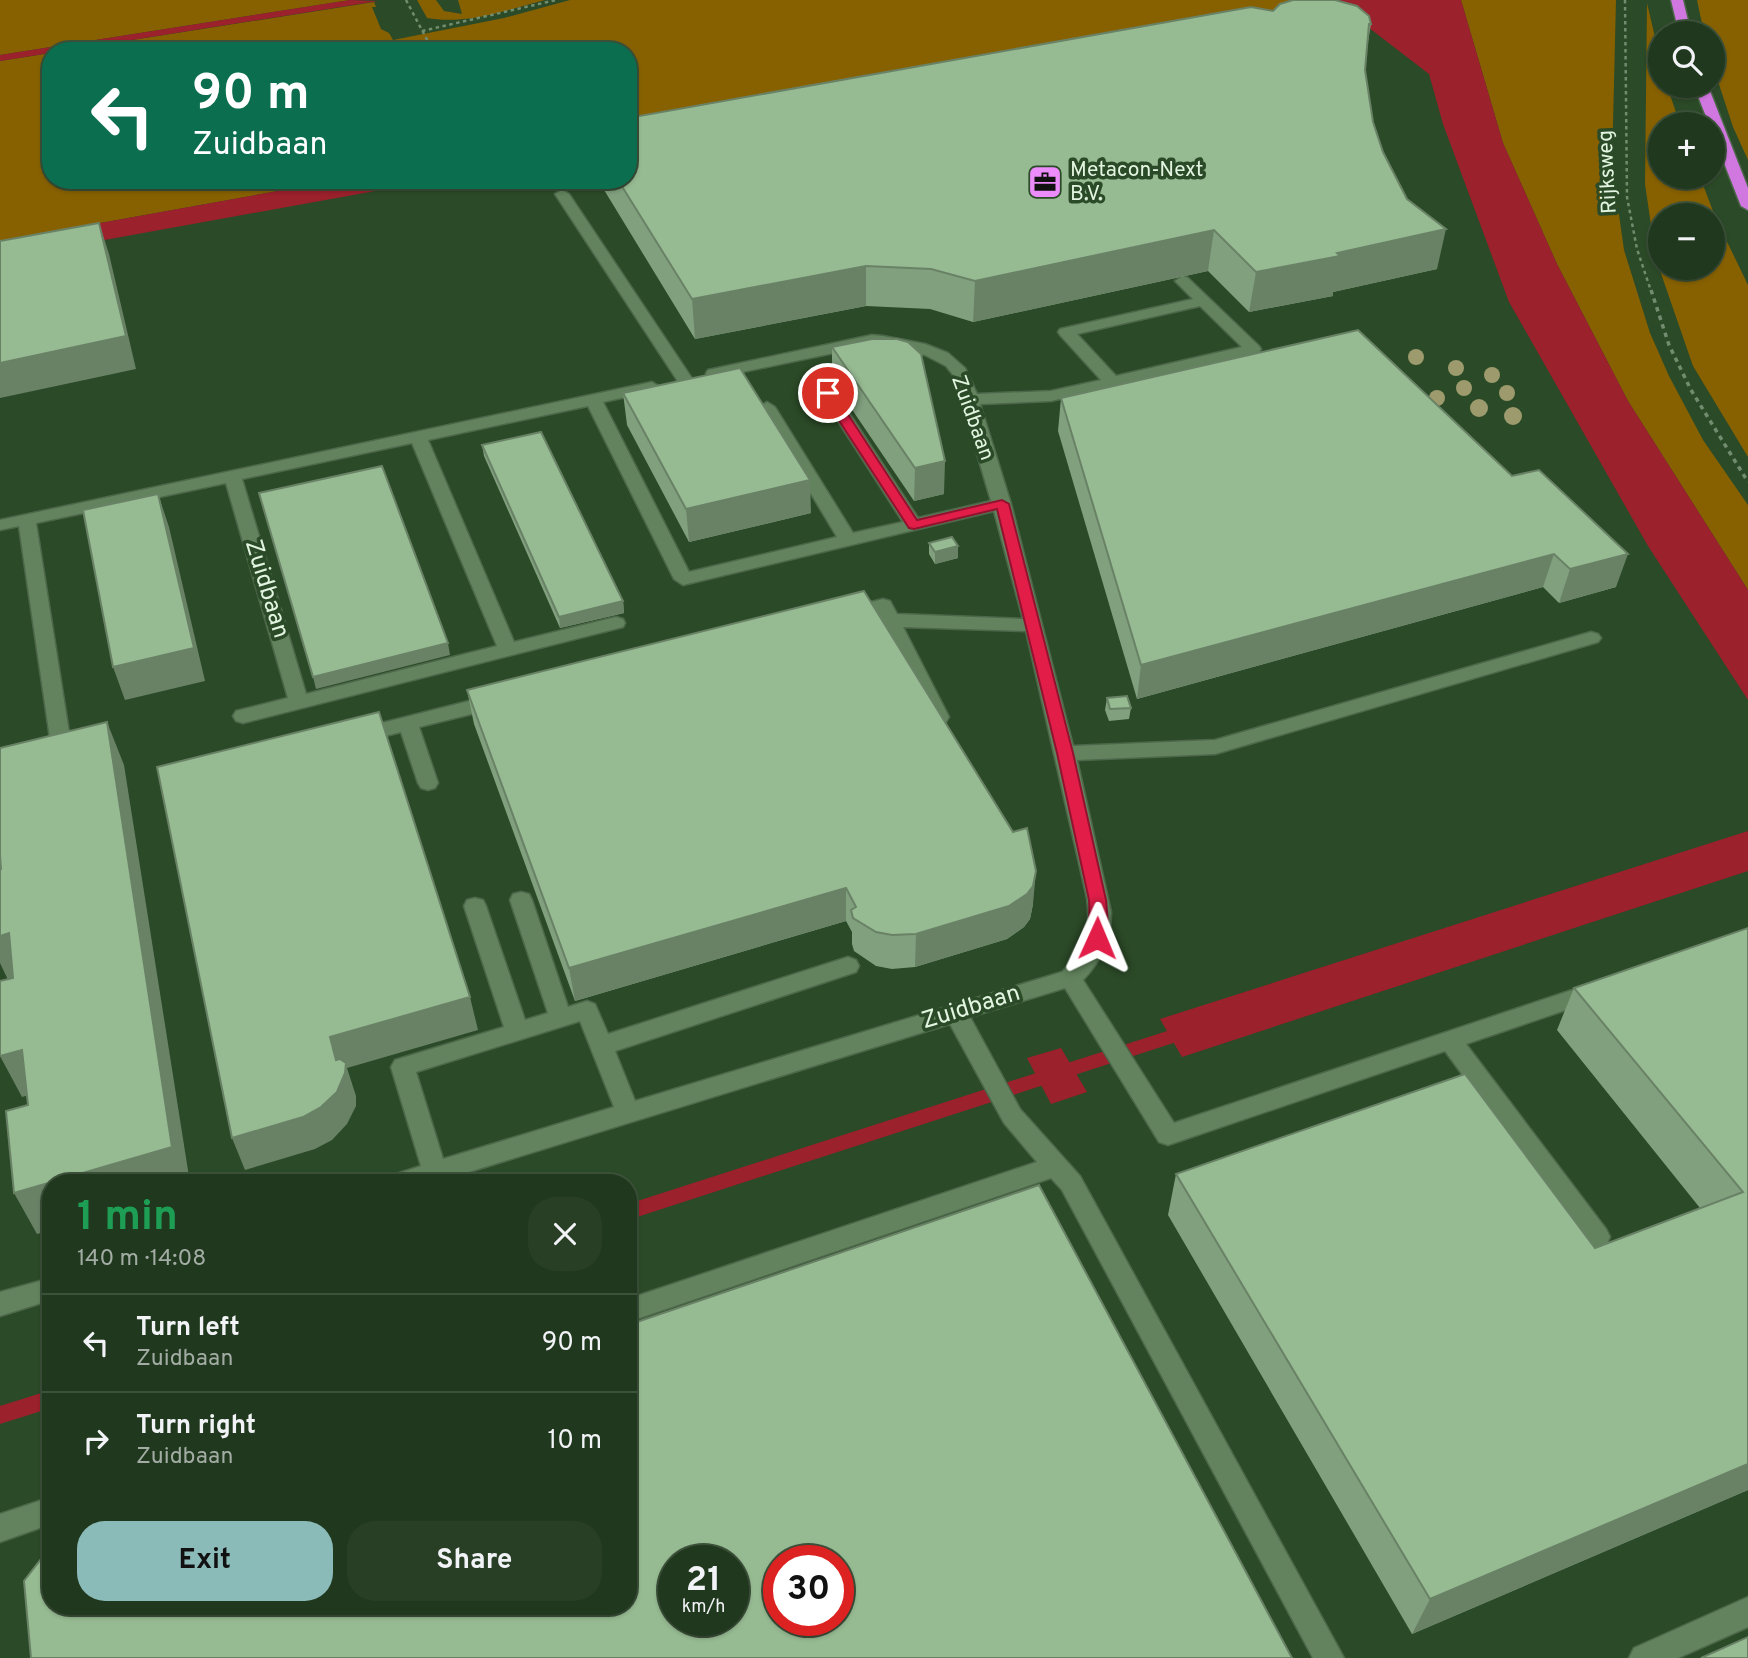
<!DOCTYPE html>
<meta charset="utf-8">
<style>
:root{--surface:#20381d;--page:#283f26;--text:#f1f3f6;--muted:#a2aca4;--line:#3d523b;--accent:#8bbbb9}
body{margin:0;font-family:Overpass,sans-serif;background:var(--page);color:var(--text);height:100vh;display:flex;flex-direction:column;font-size:26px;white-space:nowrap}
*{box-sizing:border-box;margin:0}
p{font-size:23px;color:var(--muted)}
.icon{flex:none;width:38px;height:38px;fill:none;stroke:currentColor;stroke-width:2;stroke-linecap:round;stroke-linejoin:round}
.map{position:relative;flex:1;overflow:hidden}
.side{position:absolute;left:42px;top:1174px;width:595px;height:441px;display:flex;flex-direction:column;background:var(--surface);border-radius:28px;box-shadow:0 2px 5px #0004,0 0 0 2px var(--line)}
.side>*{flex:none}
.guide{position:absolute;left:42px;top:42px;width:595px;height:147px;border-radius:28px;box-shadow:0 2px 5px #0004,0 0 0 2px var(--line);background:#0b6e4f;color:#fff;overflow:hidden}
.fabs{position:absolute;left:1648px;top:21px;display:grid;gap:14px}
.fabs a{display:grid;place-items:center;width:77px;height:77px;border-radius:50%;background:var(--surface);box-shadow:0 2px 5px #0004,0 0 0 2px var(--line);font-size:35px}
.speed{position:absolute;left:658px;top:1545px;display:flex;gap:14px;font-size:35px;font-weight:700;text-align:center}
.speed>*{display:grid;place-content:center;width:91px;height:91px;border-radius:50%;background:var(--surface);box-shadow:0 2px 5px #0004,0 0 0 2px var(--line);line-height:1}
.speed small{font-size:18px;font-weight:400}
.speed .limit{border:10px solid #d22;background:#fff;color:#111}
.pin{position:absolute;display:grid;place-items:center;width:60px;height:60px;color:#fff;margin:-30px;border:4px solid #fff;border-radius:50%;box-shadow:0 2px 7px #0007}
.me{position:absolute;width:77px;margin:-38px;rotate:1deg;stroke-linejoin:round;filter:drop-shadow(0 0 5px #0008)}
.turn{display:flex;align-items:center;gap:24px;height:147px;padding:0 35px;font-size:32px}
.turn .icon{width:91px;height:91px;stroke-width:2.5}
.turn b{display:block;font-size:49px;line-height:60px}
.round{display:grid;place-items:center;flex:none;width:74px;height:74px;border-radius:28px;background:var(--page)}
.head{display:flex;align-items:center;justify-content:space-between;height:119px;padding:0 35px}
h1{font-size:42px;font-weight:700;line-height:52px;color:#1e9e55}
.cta{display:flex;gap:14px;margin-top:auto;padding:14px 35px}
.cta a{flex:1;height:80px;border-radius:28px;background:var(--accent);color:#111;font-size:28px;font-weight:700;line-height:80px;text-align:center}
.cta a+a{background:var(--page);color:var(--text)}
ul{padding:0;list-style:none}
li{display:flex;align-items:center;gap:21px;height:98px;padding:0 35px;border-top:2px solid var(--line)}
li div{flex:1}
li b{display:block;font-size:26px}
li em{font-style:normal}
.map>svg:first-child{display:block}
.green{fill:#876100;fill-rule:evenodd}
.water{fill:#9b212c}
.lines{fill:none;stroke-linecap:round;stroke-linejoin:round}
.stream{fill:#9b212c;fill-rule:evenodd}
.minor-casing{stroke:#4c6749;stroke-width:3}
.highway-casing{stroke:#4c6749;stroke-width:3}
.path-far1{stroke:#728c6f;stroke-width:2.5;stroke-dasharray:3.5 3.5;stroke-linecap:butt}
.path{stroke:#728c6f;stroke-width:3.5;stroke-dasharray:4.5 4.5;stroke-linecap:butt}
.minor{fill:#62835d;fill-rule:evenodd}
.highway{fill:#d177e0;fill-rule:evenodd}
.tree{fill:#9d9b6e}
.wall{fill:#81a07e}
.shaded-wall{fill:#698266}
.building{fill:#96ba92;stroke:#698266;stroke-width:2;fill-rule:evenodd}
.route{fill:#e11d48;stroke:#92132f;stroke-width:2}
.labels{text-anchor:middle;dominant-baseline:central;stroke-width:7;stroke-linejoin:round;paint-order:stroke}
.far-poi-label{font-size:21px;fill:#e2f5e0;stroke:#2b4a27;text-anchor:start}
.far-street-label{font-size:21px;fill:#e2f5e0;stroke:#2b4a27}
.street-label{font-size:24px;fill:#e2f5e0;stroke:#2b4a27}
</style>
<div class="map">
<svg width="1748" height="1658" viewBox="0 0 1748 1658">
<rect width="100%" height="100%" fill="#2b4a27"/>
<g class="green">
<path d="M0,0H350L0,55Z"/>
<path d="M417,0H436L444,11L462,14L458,0H545C507,10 466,25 427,18Z"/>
<path d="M570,0H1342L628,128V51H63L374,2L376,7H372L381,29L389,33L393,40L504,18Z"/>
<path d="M1461,0H1616L1612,165L1624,250L1650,333L1669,376L1703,440L1748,505V590L1628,401L1557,264L1503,143Z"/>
<path d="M1697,0H1748V160L1733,127L1713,66V33H1704Z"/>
<path d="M1647,3L1661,63V86H1667L1680,124H1661V177H1700L1716,219L1748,285V457L1693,366L1656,259L1645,184ZM1661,215H1713V268H1661Z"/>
<path d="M51,53V180H339L0,241V61Z"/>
</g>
<g class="water">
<path d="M350,0L378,1L0,61V55Z"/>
<path d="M1342,0H1461L1503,143L1557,264L1628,401L1748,590V700L1648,546L1509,302L1443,124L1429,74L1334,1Z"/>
<path d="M339,180H436L0,259V241Z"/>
<path d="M1748,831V871L1182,1057L1160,1019Z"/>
<path d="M1061,1048L1087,1092L1051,1104L1027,1058Z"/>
</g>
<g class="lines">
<g class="stream">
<path d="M1189,1024L1195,1026L1198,1031L1195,1036L628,1220V1204Z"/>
<path d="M51,1390V1408L0,1424V1406Z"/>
</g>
<g class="minor-casing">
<g id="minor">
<path d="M562,190L569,194L693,380L691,383H679L677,380L555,194Z"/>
<path d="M1183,276L1188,278L1259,346L1261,349L1259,352L1051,401L980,404L1011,504L1073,746L1215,740L1591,632L1598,634L1601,638L1598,642L1215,754L1077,760L1111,912C1111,939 1102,960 1083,980L1174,1123L1593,983L1601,986L1604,992L1601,998L1466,1044L1606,1229L1610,1237L1606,1245L1597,1248L1588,1245L1445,1051L1168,1145L1159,1142L1065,988L970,1017L1020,1109L1080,1176L1344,1658H1313L1062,1190L1051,1178L628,1322V1299L1037,1162L1004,1123L950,1024L433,1183H387L390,1176L421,1166L391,1067L395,1060L504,1027L464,906L467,900L475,898L483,900L486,906L525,1020L548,1013L510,900L513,894L521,892L529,894L532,900L568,1007L587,1001L595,1004L608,1034L848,957L856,960L859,966L856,972L615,1051L635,1101L1062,972C1086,950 1091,929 1087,898L1026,631L903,627L949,717L946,722H932L929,717L877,612L847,620L840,618L838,614L840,610L883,599L890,601L897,614L1023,619L994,511L683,585L674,579L588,406L428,440L514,642L616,617L623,619L625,623L623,627L243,723L236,721L233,716L236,711L288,698L226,483L36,523L71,745L68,750H54L51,745L19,526L0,530V520L652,382L660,387L658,390L603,402L689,572L837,537L759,407L767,402L775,407L853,533L903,522L820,393L828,388L834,390L918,518L991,501L954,376L946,366L925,355L872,345L714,378L708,376L706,373L708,370L872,335L883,336L925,344L948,353L965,368L977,394L1051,391L1101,380L1060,335L1058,332L1060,329L1193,299L1175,281ZM1200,306L1242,347L1116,376L1077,334ZM412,443L497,646L306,694L242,479ZM580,1021L614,1107L443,1159L416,1072Z"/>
<path d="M497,694L504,696L507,701L504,706L419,727L438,783L435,788L428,790L421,788L418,783L401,732L358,743L351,741L348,736L351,731L358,729Z"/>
<path d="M51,1278V1300L0,1316V1292Z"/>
<path d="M51,1497V1524L0,1542V1514Z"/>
<path d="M1748,1597V1627L1678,1658H1629L1634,1648Z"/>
</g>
</g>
<g class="highway-casing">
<g id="highway">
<path d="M1671,0H1683L1691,33H1679Z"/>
<path d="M1694,86H1708L1748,188V210L1741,206L1713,135V124H1709Z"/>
</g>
</g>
<g class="path-far1">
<path d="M406,0L433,51"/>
<path d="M1625,0L1627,197L1637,249L1651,291"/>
<path d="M422,31L556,0"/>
</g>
<path class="path" d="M1651,290L1669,345L1691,390L1748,482"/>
<use href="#minor" class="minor"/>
<use href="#highway" class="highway"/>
</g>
<g class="tree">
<circle cx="1416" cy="357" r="8"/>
<circle cx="1456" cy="368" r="8"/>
<circle cx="1492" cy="375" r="8"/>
<circle cx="1464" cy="388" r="8"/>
<circle cx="1507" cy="393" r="8"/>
<circle cx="1437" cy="398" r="8"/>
<circle cx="1479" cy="408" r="9"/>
<circle cx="1513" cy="416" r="9"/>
</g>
<g class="wall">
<path d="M1273,11L1371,24L1367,48L1365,70L1373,122L1383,152L1437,269L1333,292V296L1249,312L1208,271L973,322L930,309L866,306L695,339L598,180H628Z"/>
<path d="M1358,330L1616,587L1559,603L1543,587L1137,699L1058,431L1061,398Z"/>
<path d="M832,347L944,494L914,501L832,380Z"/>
<path d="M623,393L811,513L689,542L627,425Z"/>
<path d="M482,445L623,601L624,613L560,628L484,456Z"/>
<path d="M929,543L958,558L935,564L929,554Z"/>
<path d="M467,690L1033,904L1030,919L1024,927L1007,939L915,967L892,969L876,966L854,951L852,944V932L846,921L575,1001L474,724Z"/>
<path d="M1107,698L1131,708L1129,719L1109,721L1105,710Z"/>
<path d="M1748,928V1490L1412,1634L1168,1215L1176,1174L1595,1248L1700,1208L1557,1030L1574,988Z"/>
</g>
<g class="shaded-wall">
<path d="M99,223L109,254L136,369L0,398V363Z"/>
<path d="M1446,229L1437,269L1333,292V296L1249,312L1256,272Z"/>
<path d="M1214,230L1208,271L973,322L975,281Z"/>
<path d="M866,266V306L695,339L692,299Z"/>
<path d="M945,461L944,494L914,501L915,468Z"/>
<path d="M810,480L811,513L689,542L686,509Z"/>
<path d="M158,494L169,527L205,681L125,700L113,667Z"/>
<path d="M958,546V558L935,564V552Z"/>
<path d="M1554,554L1543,587L1137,699L1141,665Z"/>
<path d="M1628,554L1616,587L1559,603L1570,569Z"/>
<path d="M623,601L624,613L560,628L559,617Z"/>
<path d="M448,643L450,655L316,689L313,677Z"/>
<path d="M107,722L124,765L190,1183H51V1230L37,1234L14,1193Z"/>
<path d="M1036,871L1033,904L1030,919L1024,927L1007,939L915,967L916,934Z"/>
<path d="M846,888V921L575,1001L569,968Z"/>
<path d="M9,933L30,976L9,982L0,963V936Z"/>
<path d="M470,997L478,1030L347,1068L356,1096V1106L347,1124L332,1140L315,1149L245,1170L232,1138L336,1060L330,1037Z"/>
<path d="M22,1050L43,1091L22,1097L0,1056Z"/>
<path d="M1748,1464V1490L1412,1634L1430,1599Z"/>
</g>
<g class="building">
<path d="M1293,0H1335L1357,6L1369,16L1371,24H1369L1365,70L1373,122L1383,152L1407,199L1446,229L1337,253L1340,256L1256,272L1214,230L975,281L931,269L866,266L692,299L618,180H628V118L1251,7L1273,11L1280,4Z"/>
<path d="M99,223L126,336L0,363V241Z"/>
<path d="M1358,330L1512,476L1539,470L1628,554L1570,569L1554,554L1141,665L1061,398Z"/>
<path d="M872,339H897L908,342L921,354L945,461L915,468L832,347Z"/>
<path d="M740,368L810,480L686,509L623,393Z"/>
<path d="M541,432L623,601L559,617L482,445Z"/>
<path d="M382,466L448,643L313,677L259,493Z"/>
<path d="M158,494L194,648L113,667L83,510Z"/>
<path d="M952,537L958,546L935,552L929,543Z"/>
<path d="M864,591L1013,832L1027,828L1036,871L1033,886L1027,894L1009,906L916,934L892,935L876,932L853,918L851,910L856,907L846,888L569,968L467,690Z"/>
<path d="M1127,696L1131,708L1110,709L1107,698Z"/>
<path d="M379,712L470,997L330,1037L336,1060L340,1059L346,1063L345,1073L337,1092L321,1107L303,1117L232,1138L157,767Z"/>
<path d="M107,722L172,1147L14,1193L6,1111L28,1105L22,1050L0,1056V981L13,978L9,933L0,936V869H1L0,855V748Z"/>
<path d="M1748,928V1464L1430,1599L1176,1174L1465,1074L1595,1248L1743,1192L1574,988Z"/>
<path d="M1039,1185L1292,1658H31L24,1581L51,1546V1606H628V1325ZM674,1561H733V1620H674ZM779,1561H838V1620H779Z"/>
<path d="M1748,1637V1658H1701Z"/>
</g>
<path class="route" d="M828,389L834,393L917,520L1002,500L1009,504L1073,753L1106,900L1108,924L1103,942H1091C1088,934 1090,912 1089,900L1057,753L997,509L914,529L909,528L821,393Z"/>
<defs>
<g id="office-square" transform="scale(1.75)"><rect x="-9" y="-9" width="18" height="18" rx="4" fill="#ec8cfb" stroke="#2b4a27"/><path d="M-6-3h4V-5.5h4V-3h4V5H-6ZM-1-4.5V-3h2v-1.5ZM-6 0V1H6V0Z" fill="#111"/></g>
</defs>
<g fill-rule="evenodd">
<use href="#office-square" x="1045" y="182"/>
</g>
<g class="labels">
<g class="far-poi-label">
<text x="1070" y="170">Metacon-Next<tspan x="1070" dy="24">B.V.</tspan></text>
</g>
<g class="far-street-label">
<text transform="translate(1608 172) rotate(-93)">Rijksweg</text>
<text transform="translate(972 418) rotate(70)">Zuidbaan</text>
</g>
<g class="street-label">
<text transform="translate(266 589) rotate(73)">Zuidbaan</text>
<text transform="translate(971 1008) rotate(-17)">Zuidbaan</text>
</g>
</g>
</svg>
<div class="fabs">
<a><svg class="icon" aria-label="search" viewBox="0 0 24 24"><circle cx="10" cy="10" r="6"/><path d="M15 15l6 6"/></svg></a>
<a>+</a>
<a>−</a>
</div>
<div class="speed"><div>21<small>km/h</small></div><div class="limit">30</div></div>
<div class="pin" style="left:828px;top:393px;background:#d93025"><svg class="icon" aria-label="arrive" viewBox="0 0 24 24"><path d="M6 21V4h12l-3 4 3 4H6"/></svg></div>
<svg class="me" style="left:1097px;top:938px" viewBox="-20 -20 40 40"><path d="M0-17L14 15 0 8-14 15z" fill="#e11d48" stroke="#fff" stroke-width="4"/></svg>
<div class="guide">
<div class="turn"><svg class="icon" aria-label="left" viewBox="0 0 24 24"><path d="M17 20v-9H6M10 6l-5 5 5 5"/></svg><div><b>90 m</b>Zuidbaan</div></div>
</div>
<section class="side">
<div class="head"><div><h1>1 min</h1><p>140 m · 14:08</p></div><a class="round"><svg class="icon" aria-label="close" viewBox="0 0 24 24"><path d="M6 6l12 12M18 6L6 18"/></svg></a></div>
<ul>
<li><svg class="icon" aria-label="left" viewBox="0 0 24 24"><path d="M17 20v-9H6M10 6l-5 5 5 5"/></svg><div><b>Turn left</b><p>Zuidbaan</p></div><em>90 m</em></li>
<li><svg class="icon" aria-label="right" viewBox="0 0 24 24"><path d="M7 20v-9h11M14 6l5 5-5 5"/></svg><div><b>Turn right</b><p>Zuidbaan</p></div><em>10 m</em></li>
</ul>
<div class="cta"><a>Exit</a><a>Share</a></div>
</section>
</div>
